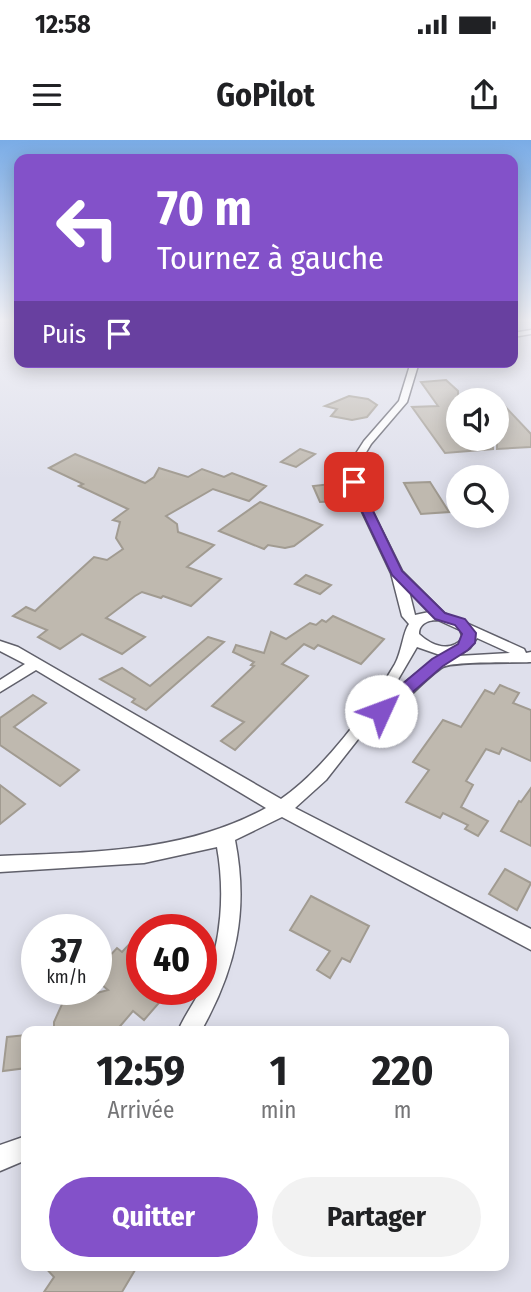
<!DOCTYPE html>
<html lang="fr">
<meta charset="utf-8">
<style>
:root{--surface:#fff;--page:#f2f2f2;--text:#202124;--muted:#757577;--accent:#8351c9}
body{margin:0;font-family:"Fira Sans Condensed",sans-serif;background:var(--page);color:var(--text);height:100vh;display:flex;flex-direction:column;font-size:26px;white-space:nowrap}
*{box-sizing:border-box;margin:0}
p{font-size:23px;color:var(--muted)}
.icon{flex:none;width:38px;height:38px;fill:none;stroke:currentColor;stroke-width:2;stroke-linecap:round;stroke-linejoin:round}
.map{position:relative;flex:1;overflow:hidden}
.side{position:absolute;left:21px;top:886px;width:488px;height:245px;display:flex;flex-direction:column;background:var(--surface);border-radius:14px;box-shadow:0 4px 18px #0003}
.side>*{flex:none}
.top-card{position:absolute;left:14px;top:14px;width:504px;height:214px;border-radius:14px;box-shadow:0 4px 18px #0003;background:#8351c9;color:#fff;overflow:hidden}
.buttons{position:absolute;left:446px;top:248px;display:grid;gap:14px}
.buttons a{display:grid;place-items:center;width:63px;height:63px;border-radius:50%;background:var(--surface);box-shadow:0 4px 18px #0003;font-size:35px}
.speed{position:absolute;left:21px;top:774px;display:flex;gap:14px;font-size:35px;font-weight:700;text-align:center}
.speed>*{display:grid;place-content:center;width:91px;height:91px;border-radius:50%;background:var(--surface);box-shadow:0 4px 18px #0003;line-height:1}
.speed small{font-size:18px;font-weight:400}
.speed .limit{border:10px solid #d22;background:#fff;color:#111}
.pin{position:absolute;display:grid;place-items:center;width:60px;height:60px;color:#fff;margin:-30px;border-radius:14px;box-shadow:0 4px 10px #0006}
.me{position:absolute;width:77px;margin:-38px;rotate:47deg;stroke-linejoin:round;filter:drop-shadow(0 0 5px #0008)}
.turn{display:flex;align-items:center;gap:24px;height:147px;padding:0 28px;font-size:32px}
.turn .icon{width:91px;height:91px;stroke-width:2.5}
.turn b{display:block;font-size:49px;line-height:60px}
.then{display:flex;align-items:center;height:66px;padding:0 28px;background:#0003;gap:14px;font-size:26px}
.eta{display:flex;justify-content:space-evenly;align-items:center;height:119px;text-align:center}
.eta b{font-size:42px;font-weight:700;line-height:49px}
.cta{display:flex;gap:14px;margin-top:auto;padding:14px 28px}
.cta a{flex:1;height:80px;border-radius:42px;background:var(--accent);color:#fff;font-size:28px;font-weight:700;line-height:80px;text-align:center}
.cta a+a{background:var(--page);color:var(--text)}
.status{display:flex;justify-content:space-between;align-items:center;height:49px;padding:0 35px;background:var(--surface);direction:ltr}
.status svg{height:19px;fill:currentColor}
header{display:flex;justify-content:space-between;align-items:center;height:91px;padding:0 28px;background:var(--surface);font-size:32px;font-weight:700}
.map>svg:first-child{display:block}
.building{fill:#bfb9af;stroke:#a19b91;stroke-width:2}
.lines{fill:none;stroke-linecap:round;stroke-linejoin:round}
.minor-casing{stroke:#60606b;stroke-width:3}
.minor{fill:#fff;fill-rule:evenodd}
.route{fill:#8351c9;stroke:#553583;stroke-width:2}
</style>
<div class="status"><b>12:58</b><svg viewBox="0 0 49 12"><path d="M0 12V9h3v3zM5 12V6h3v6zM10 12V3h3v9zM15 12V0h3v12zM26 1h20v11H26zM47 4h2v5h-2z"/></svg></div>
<header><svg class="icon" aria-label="menu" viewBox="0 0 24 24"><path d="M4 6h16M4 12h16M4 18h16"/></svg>GoPilot<svg class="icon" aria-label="share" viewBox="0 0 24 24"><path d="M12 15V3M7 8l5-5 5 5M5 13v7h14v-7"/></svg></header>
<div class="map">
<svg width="531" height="1152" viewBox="0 0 531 1152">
<rect width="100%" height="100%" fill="#dfe0ec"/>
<g class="building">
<path d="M446,240L458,251V299H493V309L445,313L412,267L438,266L421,242Z"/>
<path d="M349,256L368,259L377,265L367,277L352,280L331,276L337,269L325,266Z"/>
<path d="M497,258L531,294V307L497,309Z"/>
<path d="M300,309L315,314L296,327L281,322Z"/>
<path d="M75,314L145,343L154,337L159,328L188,337L202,329L224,337L232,333L266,346L249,361L213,349L166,376L177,384L178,392L214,405L187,427L221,439L191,466L163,456L161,458L142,452L135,456L106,478L145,497L122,514L82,494L60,509L38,497L47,490L13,476L26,467L35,471L94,417L107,420L123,409L116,398L120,382L113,380L128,369L79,346L83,344L49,328Z"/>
<path d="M430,342L437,353L449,372L421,374L404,343Z"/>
<path d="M331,344L339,361L320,362L313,346Z"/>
<path d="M260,362L304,378L322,385L294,406L285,408L268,405L264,409L219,391Z"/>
<path d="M306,435L331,445L320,454L295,444Z"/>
<path d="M333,476L384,499L361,524L318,505L314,509L304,504L282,524L308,536L235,610L221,601L244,582L212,566L254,526L251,525L254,522L233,512L236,505L264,513L271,492L286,499L310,483L316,485L322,480L326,482Z"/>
<path d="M208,497L224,502L146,570L132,562L135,559L100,539L122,528L150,546Z"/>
<path d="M500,545L519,553L513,563L531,570V621L502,608L499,614L486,609L466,641L473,645L461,667L488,681L478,696L465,689L468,685L443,673L440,678L406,662L429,630L413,622L443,580L461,587L485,550L494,554Z"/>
<path d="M33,555L46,563L14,587L79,630L60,646L0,605V578Z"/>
<path d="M0,645L25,664L0,684Z"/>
<path d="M531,648V706L501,691L519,661L521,662Z"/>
<path d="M505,729L531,743L517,770L489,754Z"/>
<path d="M311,756L369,786L350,822L342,818L330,838L317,830L330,811L290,790Z"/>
<path d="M142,791V849H171L144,880L133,871L116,891H54V882L63,862L108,850L96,840L109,827L104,822L117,808L122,812Z"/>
<path d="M26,895V928L3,931L7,897Z"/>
<path d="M43,1125H138L122,1152H44L54,1137Z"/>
</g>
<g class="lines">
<g class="minor-casing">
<g id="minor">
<path d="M531,190V194L513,197V193Z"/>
<path d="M411,222H419L407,262L371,304L356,329L358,342L402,431L444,473L524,509L526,513L531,512V522C514,523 454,521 443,527C424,538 387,584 370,584L326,640L295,668L531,789V810L282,677L235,700C249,771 236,829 201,891H178C185,874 197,859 204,843C222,802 225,751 217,707L144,723L0,732V716C92,712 184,713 266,668L36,530L0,552V540L25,524L0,511V501L18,507L281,659C323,630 369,569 395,524C402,511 403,492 409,484L402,476L391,433L348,342L346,329L364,301L399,261ZM409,451L429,472L415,475ZM438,480L460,490L463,498C450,513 432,506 419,494C419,483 429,480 438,480ZM477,498L510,513L458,516L470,508ZM417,507L440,515L389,555Z"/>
<path d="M26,996V1020L0,1031V1005Z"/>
</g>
</g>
<use href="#minor" class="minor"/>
</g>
<linearGradient id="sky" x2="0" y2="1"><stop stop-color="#7aace6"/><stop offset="0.53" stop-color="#f1f1f6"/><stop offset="1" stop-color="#f1f1f6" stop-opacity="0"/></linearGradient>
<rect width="531" height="340" fill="url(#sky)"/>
<path class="route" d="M354,339L359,342L402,431L445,473L465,479L476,493L475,503L468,510L443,526L386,575L381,577L373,571L375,567L432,519L458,504L462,494L455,485L435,479L392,435L348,342Z"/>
</svg>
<div class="buttons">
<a><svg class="icon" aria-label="sound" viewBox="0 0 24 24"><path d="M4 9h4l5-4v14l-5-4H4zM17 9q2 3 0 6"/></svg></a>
<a><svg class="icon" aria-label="search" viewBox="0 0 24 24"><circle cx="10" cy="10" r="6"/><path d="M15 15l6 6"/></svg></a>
</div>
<div class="speed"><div>37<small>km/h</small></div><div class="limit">40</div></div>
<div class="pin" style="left:354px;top:342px;background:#d93025"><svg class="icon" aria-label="arrive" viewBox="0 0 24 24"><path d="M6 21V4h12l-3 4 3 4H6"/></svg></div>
<svg class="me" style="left:381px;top:571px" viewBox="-20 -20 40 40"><circle r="19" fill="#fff"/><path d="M0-13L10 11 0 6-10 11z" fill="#8351c9"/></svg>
<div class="top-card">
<div class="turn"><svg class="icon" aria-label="left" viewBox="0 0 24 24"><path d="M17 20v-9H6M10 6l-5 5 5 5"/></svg><div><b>70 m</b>Tournez à gauche</div></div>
<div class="then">Puis<svg class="icon" aria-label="arrive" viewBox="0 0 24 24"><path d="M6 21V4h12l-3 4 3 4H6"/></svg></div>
</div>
<section class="side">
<div class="eta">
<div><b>12:59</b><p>Arrivée</p></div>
<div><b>1</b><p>min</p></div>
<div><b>220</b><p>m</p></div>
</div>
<div class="cta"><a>Quitter</a><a>Partager</a></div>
</section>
</div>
